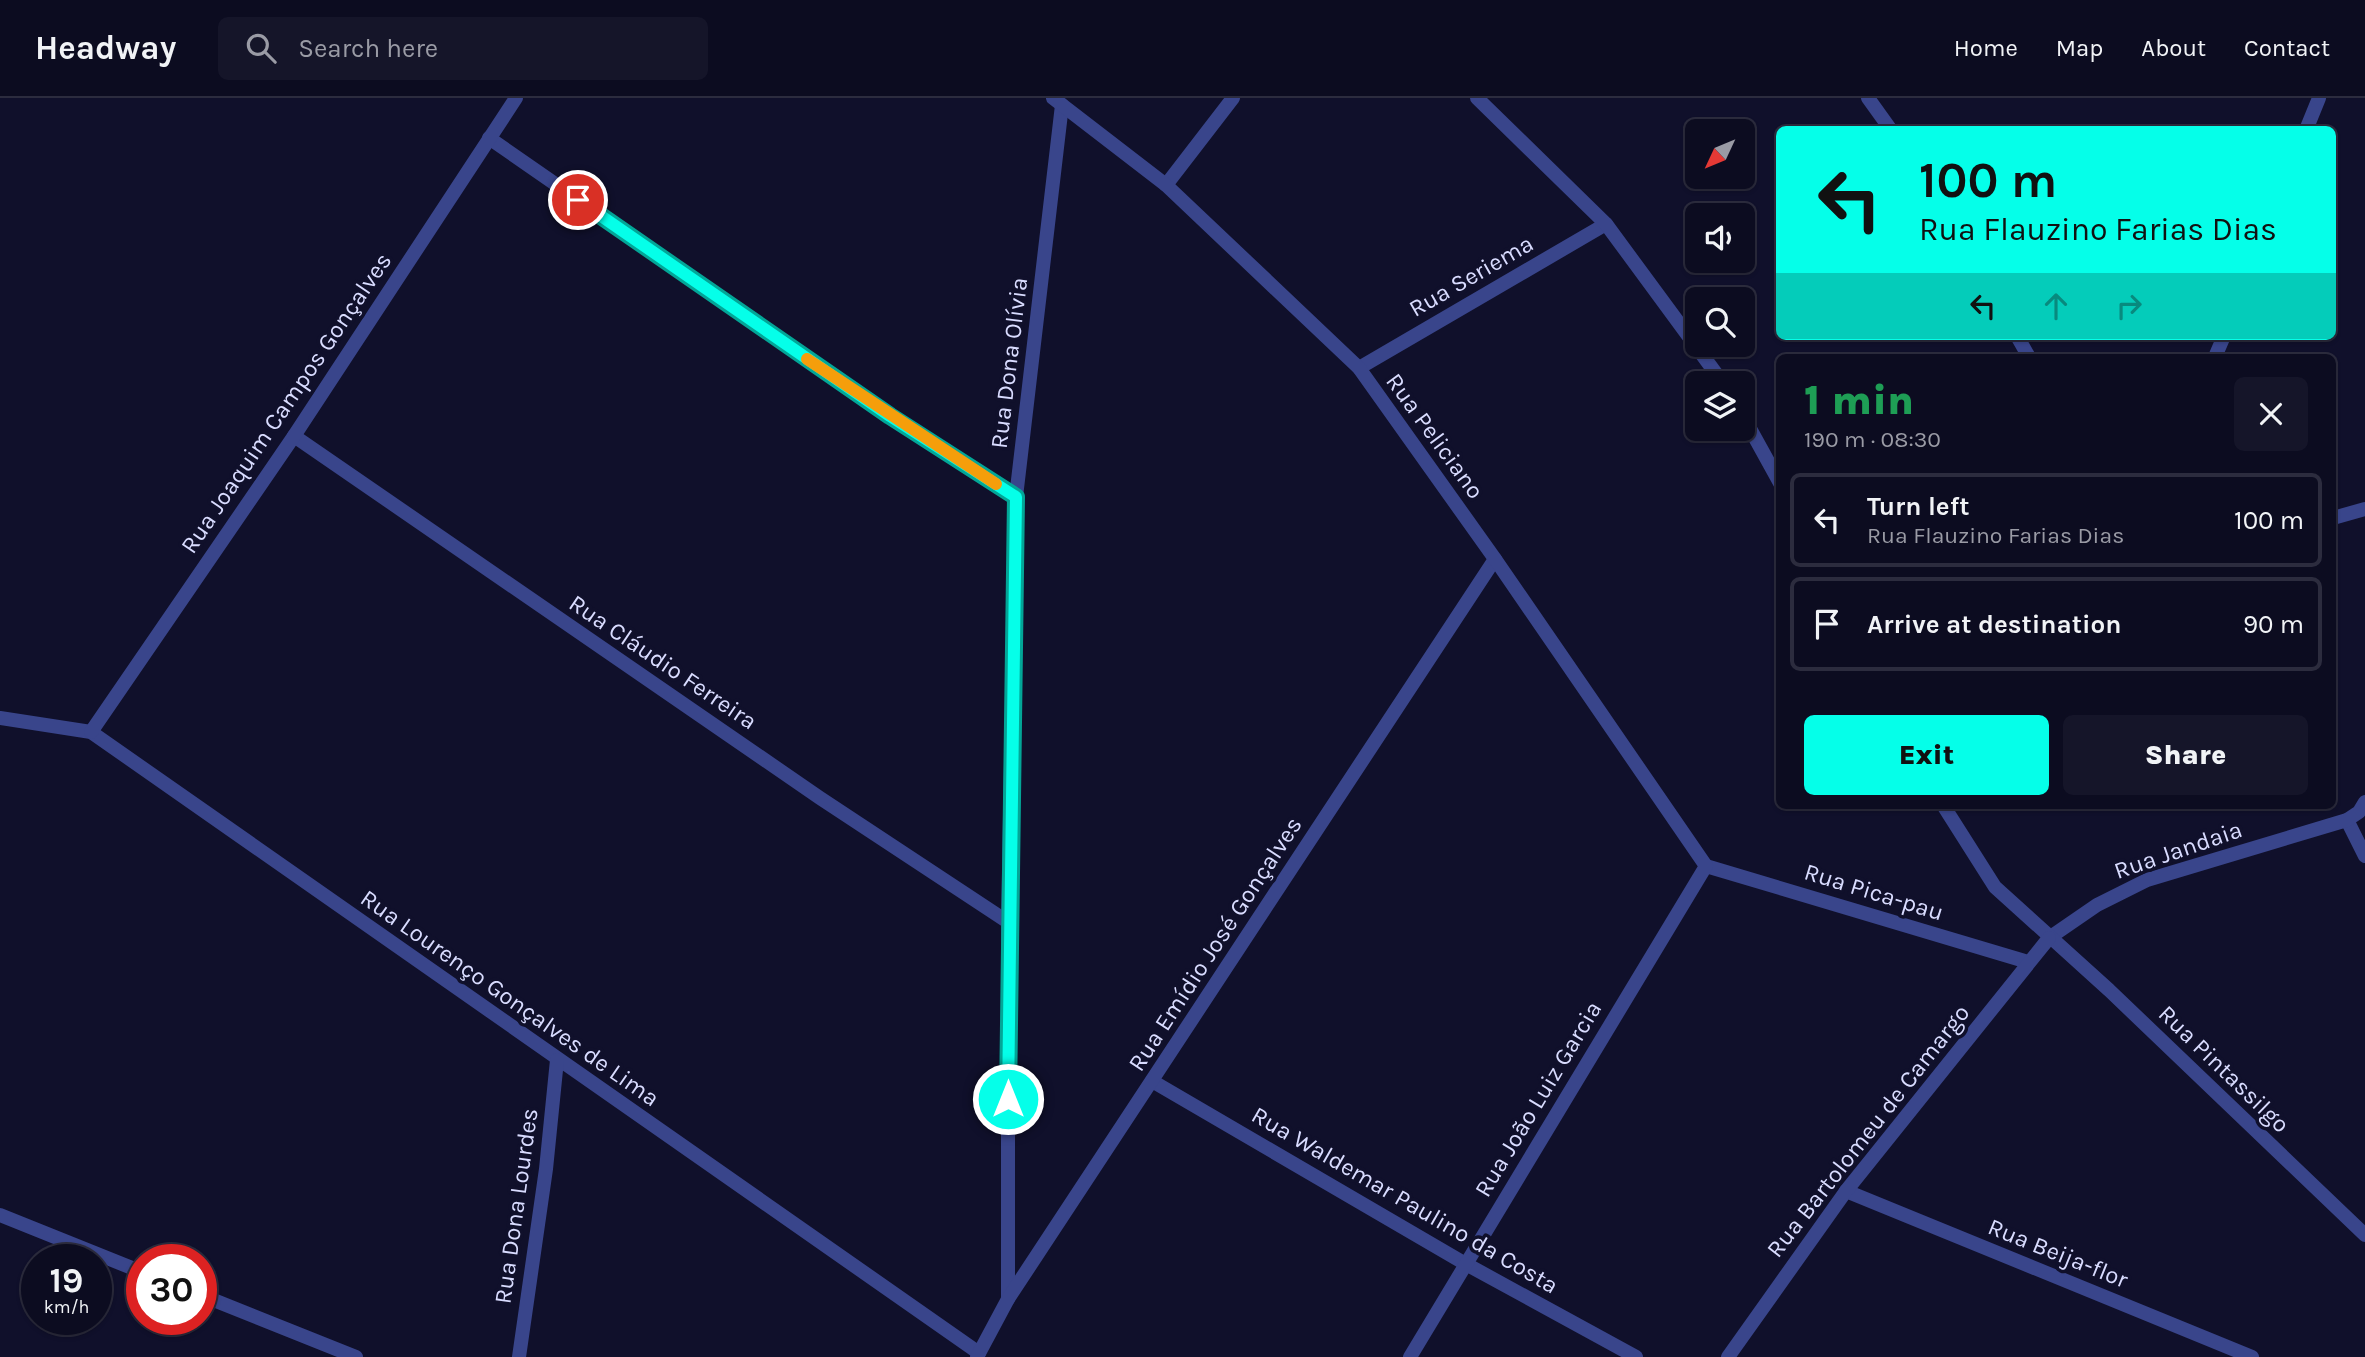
<!DOCTYPE html>
<meta charset="utf-8">
<style>
:root{--surface:#0c0c20;--page:#151529;--text:#f1f3f6;--muted:#9a9ba5;--line:#2c2c3e;--accent:#05ffe9}
body{margin:0;font-family:Karla,sans-serif;background:var(--page);color:var(--text);height:100vh;display:flex;flex-direction:column;font-size:26px;white-space:nowrap}
*{box-sizing:border-box;margin:0}
p{font-size:23px;color:var(--muted)}
.icon{flex:none;width:38px;height:38px;fill:none;stroke:currentColor;stroke-width:2;stroke-linecap:round;stroke-linejoin:round}
.map{position:relative;flex:1;overflow:hidden}
.side{position:absolute;left:1776px;top:256px;width:560px;height:455px;display:flex;flex-direction:column;background:var(--surface);border-radius:10px;box-shadow:0 2px 5px #0004,0 0 0 2px var(--line)}
.side>*{flex:none}
.banner{position:absolute;left:1776px;top:28px;width:560px;height:214px;border-radius:10px;box-shadow:0 2px 5px #0004,0 0 0 2px var(--line);background:#05ffe9;color:#111;overflow:hidden}
.needle{width:46px;rotate:226deg}
.buttons{position:absolute;left:1685px;top:21px;display:grid;gap:14px}
.buttons a{display:grid;place-items:center;width:70px;height:70px;border-radius:10px;background:var(--surface);box-shadow:0 2px 5px #0004,0 0 0 2px var(--line);font-size:35px}
.speed{position:absolute;left:21px;top:1146px;display:flex;gap:14px;font-size:35px;font-weight:700;text-align:center}
.speed>*{display:grid;place-content:center;width:91px;height:91px;border-radius:50%;background:var(--surface);box-shadow:0 2px 5px #0004,0 0 0 2px var(--line);line-height:1}
.speed small{font-size:18px;font-weight:400}
.speed .limit{border:10px solid #d22;background:#fff;color:#111}
.pin{position:absolute;display:grid;place-items:center;width:60px;height:60px;color:#fff;margin:-30px;border:4px solid #fff;border-radius:50%;box-shadow:0 2px 7px #0007}
.me{position:absolute;width:77px;margin:-38px;rotate:0deg;stroke-linejoin:round;filter:drop-shadow(0 0 5px #0008)}
.turn{display:flex;align-items:center;gap:24px;height:147px;padding:0 28px;font-size:32px}
.turn .icon{width:91px;height:91px;stroke-width:2.5}
.turn b{display:block;font-size:49px;line-height:60px}
.lanes{display:flex;align-items:center;height:66px;padding:0 28px;background:#0003;justify-content:center;gap:35px;direction:ltr}
.lanes .off{opacity:.35}
.round{display:grid;place-items:center;flex:none;width:74px;height:74px;border-radius:10px;background:var(--page)}
.headline{display:flex;align-items:center;justify-content:space-between;height:119px;padding:0 28px}
h1{font-size:42px;font-weight:800;line-height:52px;color:#1e9e55}
.action{display:flex;gap:14px;margin-top:auto;padding:14px 28px}
.action a{flex:1;height:80px;border-radius:10px;background:var(--accent);color:#111;font-size:28px;font-weight:800;line-height:80px;text-align:center}
.action a+a{background:var(--page);color:var(--text)}
ul{padding:0;list-style:none}
li{display:flex;align-items:center;gap:21px;height:94px;margin:0 14px 10px;padding:0 14px;border:4px solid var(--line);border-radius:10px}
li div{flex:1}
li b{display:block;font-size:26px}
li em{font-style:normal}
header{display:flex;align-items:center;gap:42px;box-sizing:border-box;height:98px;padding:0 35px;background:var(--surface);border-bottom:2px solid var(--line)}
header strong{font-size:33px}
nav{display:flex;gap:38px;margin-inline-start:auto;font-size:24px}
.search{width:490px;height:63px;background:var(--page);display:flex;align-items:center;gap:18px;box-sizing:border-box;padding:0 24px;border-radius:10px;color:var(--muted);font-size:26px}
.map>svg:first-child{display:block}
.lines{fill:none;stroke-linecap:round;stroke-linejoin:round}
.minor{stroke:#39458b;stroke-width:14}
.tertiary{stroke:#39458b;stroke-width:14}
.route-casing{stroke:#03a697;stroke-width:18}
.route{stroke:#05ffe9;stroke-width:12}
.slow{stroke:#f59e0b;stroke-width:12}
.labels{text-anchor:middle;dominant-baseline:central;stroke-width:7;stroke-linejoin:round;paint-order:stroke}
.street-label{font-size:24px;fill:#d9dcff;stroke:#10102b}
</style>
<header>
<strong>Headway</strong>
<div class="search"><svg class="icon" aria-label="search" viewBox="0 0 24 24"><circle cx="10" cy="10" r="6"/><path d="M15 15l6 6"/></svg>Search here</div>
<nav><a>Home</a><a>Map</a><a>About</a><a>Contact</a></nav>
</header>
<div class="map">
<svg width="2365" height="1259" viewBox="0 0 2365 1259">
<rect width="100%" height="100%" fill="#10102b"/>
<g class="lines">
<g class="minor">
<path d="M1868,0L1891,32"/>
<path d="M2306,32L2319,0"/>
<path d="M489,40L890,318L1016,399"/>
<path d="M1166,87L1233,0"/>
<path d="M2017,238L2029,259"/>
<path d="M2215,259L2224,238"/>
<path d="M1359,270L1606,126"/>
<path d="M294,338L820,700L1008,824"/>
<path d="M2333,420L2365,411"/>
<path d="M0,620L91,634L979,1255"/>
<path d="M91,634L294,338L516,0"/>
<path d="M2347,722L2365,758"/>
<path d="M1706,768L2028,864"/>
<path d="M2049,840L2097,807L2147,782L2347,722L2359,714L2365,704"/>
<path d="M1152,983L1464,1165L1636,1259"/>
<path d="M1846,1093L2252,1259"/>
<path d="M0,1117L142,1174"/>
<path d="M201,1197L356,1259"/>
<path d="M1008,1201V824L1016,399L1062,7"/>
<path d="M519,1259L546,1071L557,962"/>
<path d="M977,1259L1008,1201L1495,461"/>
</g>
<g class="tertiary">
<path d="M1053,0L1166,87L1359,270L1495,461L1706,768L1410,1259"/>
<path d="M1477,0L1606,126L1723,285"/>
<path d="M1743,318L1780,385"/>
<path d="M1943,707L1995,789L2109,892L2365,1137"/>
<path d="M1728,1259L1846,1093L2049,840"/>
</g>
</g>
<g class="lines">
<g class="route-casing">
<path id="route" d="M578,102L890,318L1016,399L1008,1001"/>
</g>
<use href="#route" class="route"/>
<path class="slow" d="M807,261L996,386"/>
</g>
<g class="labels">
<g class="street-label">
<text transform="translate(1471 178) rotate(-30)">Rua Seriema</text>
<text transform="translate(1009 265) rotate(-83)">Rua Dona Olívia</text>
<text transform="translate(286 305) rotate(-56)">Rua Joaquim Campos Gonçalves</text>
<text transform="translate(1435 338) rotate(54)">Rua Peliciano</text>
<text transform="translate(663 564) rotate(34)">Rua Cláudio Ferreira</text>
<text transform="translate(2178 752) rotate(-19)">Rua Jandaia</text>
<text transform="translate(1874 794) rotate(17)">Rua Pica-pau</text>
<text transform="translate(1215 846) rotate(-57)">Rua Emídio José Gonçalves</text>
<text transform="translate(510 900) rotate(35)">Rua Lourenço Gonçalves de Lima</text>
<text transform="translate(2224 971) rotate(44)">Rua Pintassilgo</text>
<text transform="translate(1538 1001) rotate(-59)">Rua João Luiz Garcia</text>
<text transform="translate(1868 1033) rotate(-52)">Rua Bartolomeu de Camargo</text>
<text transform="translate(1405 1102) rotate(30)">Rua Waldemar Paulino da Costa</text>
<text transform="translate(516 1108) rotate(-82)">Rua Dona Lourdes</text>
<text transform="translate(2058 1155) rotate(22)">Rua Beija-flor</text>
</g>
</g>
</svg>
<div class="buttons">
<a><svg class="needle" viewBox="-14 -14 28 28"><path d="M0-13l5 13h-10z" fill="#e53935"/><path d="M0 13l5-13h-10z" fill="#9a9ba5"/></svg></a>
<a><svg class="icon" aria-label="sound" viewBox="0 0 24 24"><path d="M4 9h4l5-4v14l-5-4H4zM17 9q2 3 0 6"/></svg></a>
<a><svg class="icon" aria-label="search" viewBox="0 0 24 24"><circle cx="10" cy="10" r="6"/><path d="M15 15l6 6"/></svg></a>
<a><svg class="icon" aria-label="layers" viewBox="0 0 24 24"><path d="M12 4l9 5-9 5-9-5zM3 14l9 5 9-5"/></svg></a>
</div>
<div class="speed"><div>19<small>km/h</small></div><div class="limit">30</div></div>
<div class="pin" style="left:578px;top:102px;background:#d93025"><svg class="icon" aria-label="arrive" viewBox="0 0 24 24"><path d="M6 21V4h12l-3 4 3 4H6"/></svg></div>
<svg class="me" style="left:1008px;top:1001px" viewBox="-20 -20 40 40"><circle r="17" fill="#05ffe9" stroke="#fff" stroke-width="3"/><path d="M0-11L8 9 0 5-8 9z" fill="#fff"/></svg>
<div class="banner">
<div class="turn"><svg class="icon" aria-label="left" viewBox="0 0 24 24"><path d="M17 20v-9H6M10 6l-5 5 5 5"/></svg><div><b>100 m</b>Rua Flauzino Farias Dias</div></div>
<div class="lanes"><svg class="icon" aria-label="left" viewBox="0 0 24 24"><path d="M17 20v-9H6M10 6l-5 5 5 5"/></svg><svg class="icon off" aria-label="ahead" viewBox="0 0 24 24"><path d="M12 20V5M6 11l6-6 6 6"/></svg><svg class="icon off" aria-label="right" viewBox="0 0 24 24"><path d="M7 20v-9h11M14 6l5 5-5 5"/></svg></div>
</div>
<section class="side">
<div class="headline"><div><h1>1 min</h1><p>190 m · 08:30</p></div><a class="round"><svg class="icon" aria-label="close" viewBox="0 0 24 24"><path d="M6 6l12 12M18 6L6 18"/></svg></a></div>
<ul>
<li><svg class="icon" aria-label="left" viewBox="0 0 24 24"><path d="M17 20v-9H6M10 6l-5 5 5 5"/></svg><div><b>Turn left</b><p>Rua Flauzino Farias Dias</p></div><em>100 m</em></li>
<li><svg class="icon" aria-label="arrive" viewBox="0 0 24 24"><path d="M6 21V4h12l-3 4 3 4H6"/></svg><div><b>Arrive at destination</b></div><em>90 m</em></li>
</ul>
<div class="action"><a>Exit</a><a>Share</a></div>
</section>
</div>
